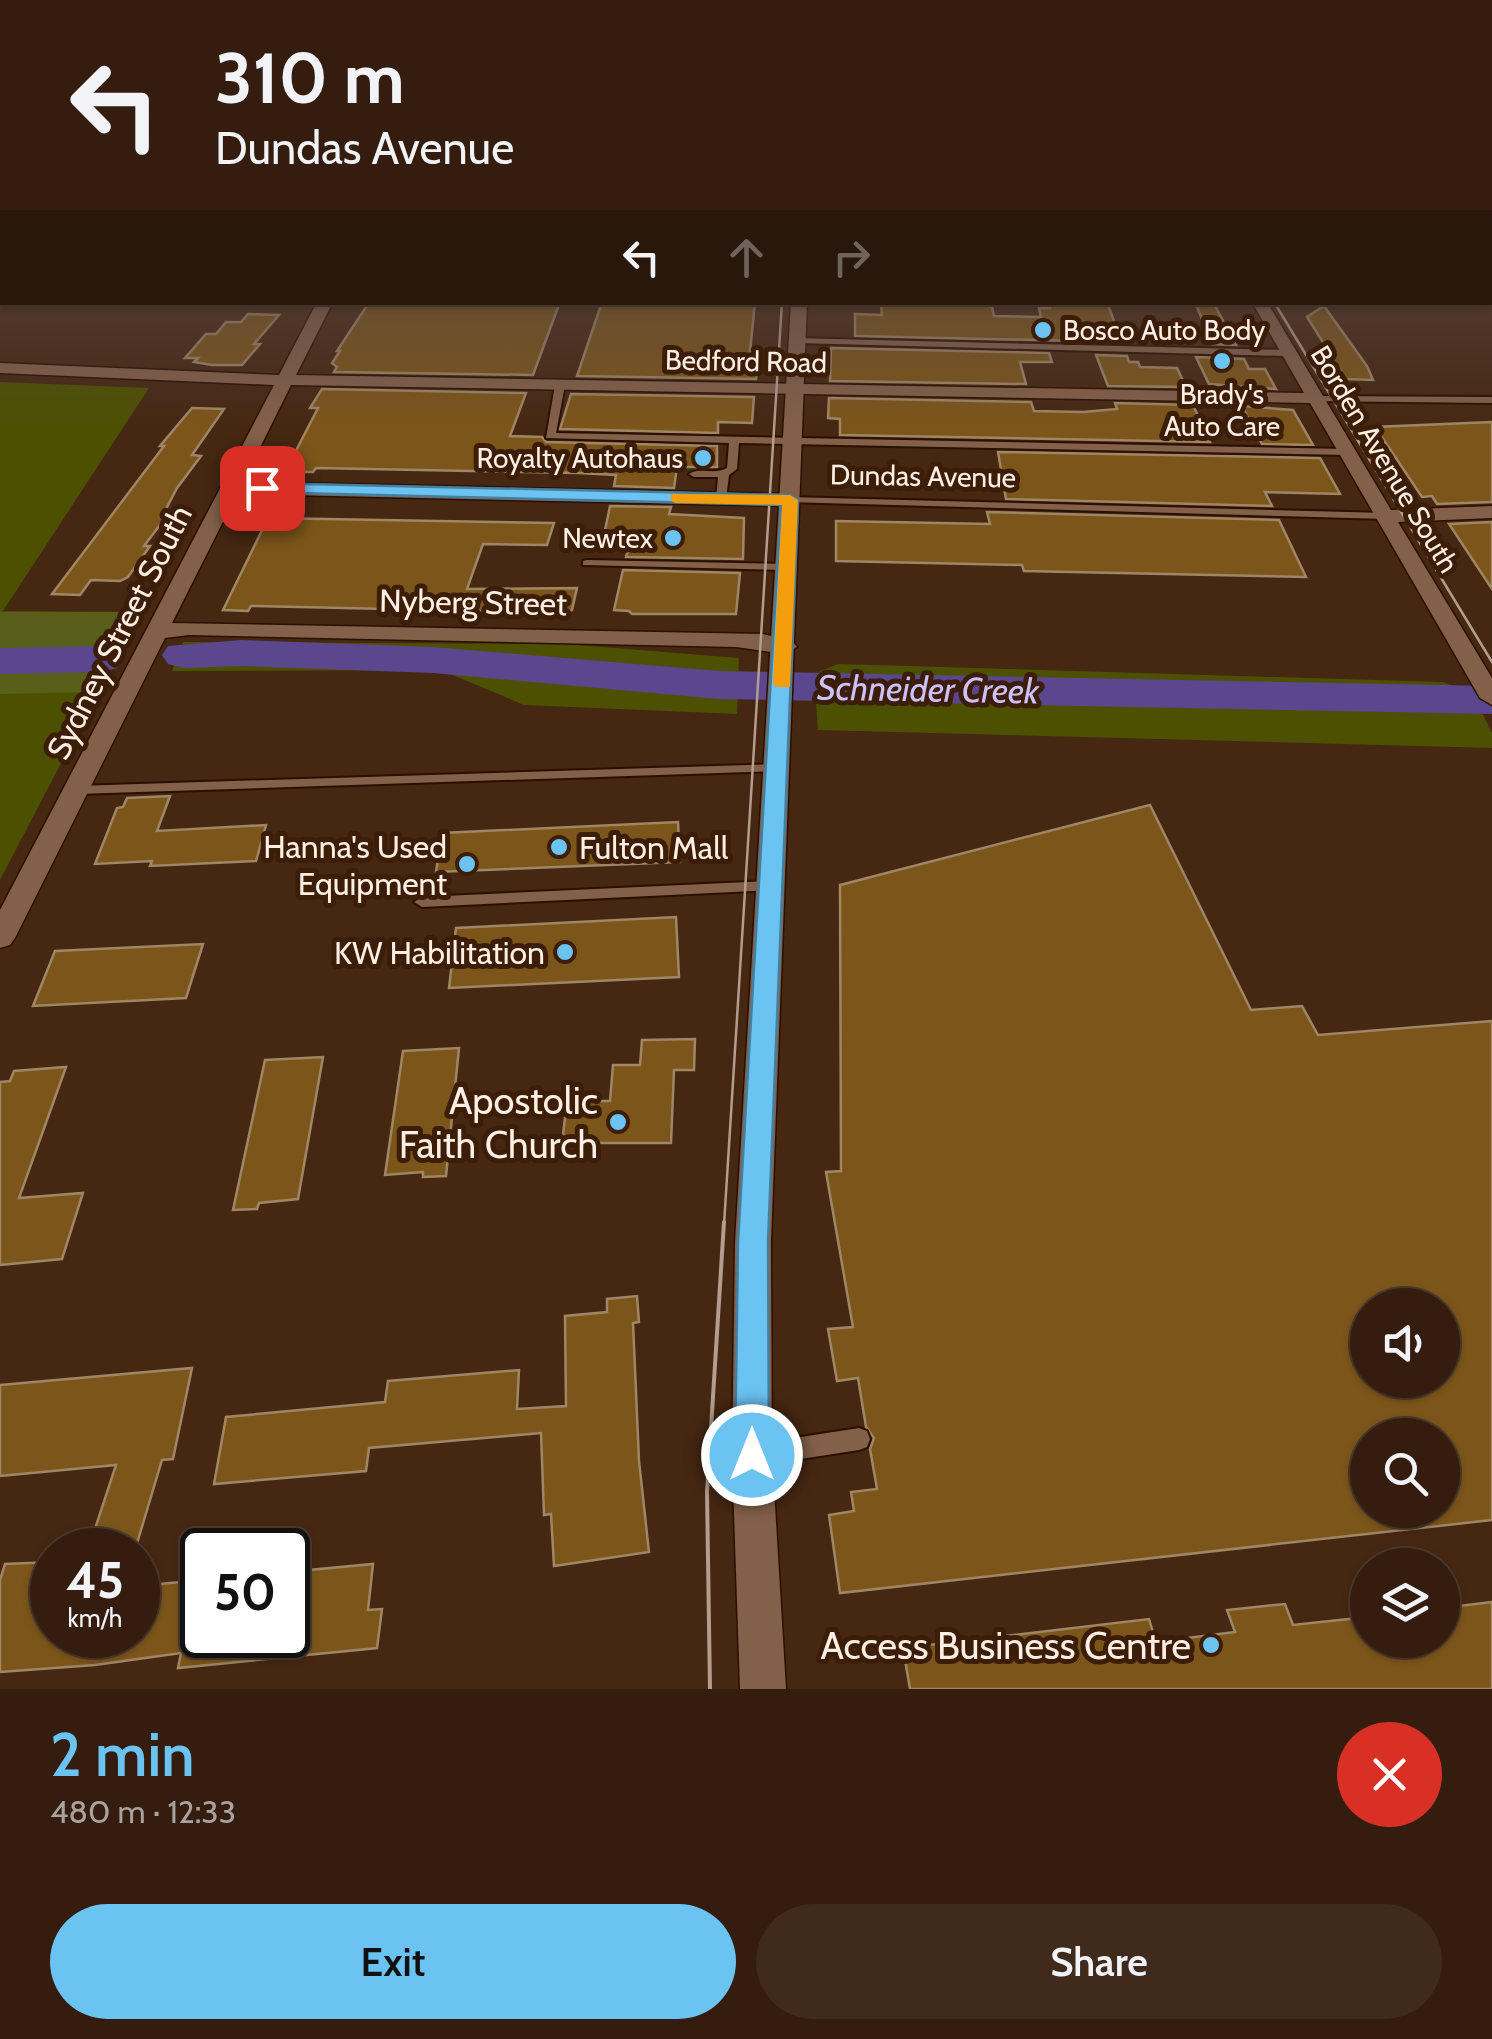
<!DOCTYPE html>
<meta charset="utf-8">
<style>
:root{--surface:#341d0e;--page:#3f2a1c;--text:#f1f3f6;--muted:#a9a29e;--line:#4e3b2e;--accent:#6bc3f2}
body{margin:0;font-family:Cabin,sans-serif;background:var(--page);color:var(--text);height:100vh;display:flex;flex-direction:column;font-size:38px;white-space:nowrap}
*{box-sizing:border-box;margin:0}
p{font-size:32px;color:var(--muted)}
.icon{flex:none;width:55px;height:55px;fill:none;stroke:currentColor;stroke-width:2;stroke-linecap:round;stroke-linejoin:round}
.map{position:relative;height:1689px;overflow:hidden}
.panel{display:flex;flex-direction:column;background:var(--surface);flex:1}
.panel>*{flex:none}
.hud{position:absolute;left:0px;top:0px;width:1492px;height:305px;box-shadow:0 2px 8px #0004,0 0 0 2px var(--line);background:#341d0e;color:var(--text);overflow:hidden}
.fabs{position:absolute;left:1350px;top:1288px;display:grid;gap:20px}
.fabs a{display:grid;place-items:center;width:110px;height:110px;border-radius:50%;background:var(--surface);box-shadow:0 2px 8px #0004,0 0 0 2px var(--line);font-size:50px}
.speed{position:absolute;left:30px;top:1528px;display:flex;gap:20px;font-size:50px;font-weight:700;text-align:center}
.speed>*{display:grid;place-content:center;width:130px;height:130px;border-radius:50%;background:var(--surface);box-shadow:0 2px 8px #0004,0 0 0 2px var(--line);line-height:1}
.speed small{font-size:25px;font-weight:400}
.speed .limit{border:5px solid #111;border-radius:15px;background:#fff;color:#111}
.pin{position:absolute;display:grid;place-items:center;width:85px;height:85px;color:#fff;margin:-42px;border-radius:20px;box-shadow:0 5px 15px #0006}
.me{position:absolute;width:110px;margin:-55px;rotate:0deg;stroke-linejoin:round;filter:drop-shadow(0 0 8px #0008)}
.turn{display:flex;align-items:center;gap:35px;height:210px;padding:0 50px;font-size:45px}
.turn .icon{width:130px;height:130px;stroke-width:2.5}
.turn b{display:block;font-size:70px;line-height:85px}
.lanes{display:flex;align-items:center;height:95px;padding:0 50px;background:#0003;justify-content:center;gap:50px;direction:ltr}
.lanes .off{opacity:.35}
.round{display:grid;place-items:center;flex:none;width:105px;height:105px;border-radius:52px;background:var(--page)}
.overview{display:flex;align-items:center;justify-content:space-between;height:170px;padding:0 50px}
h1{font-size:60px;font-weight:600;line-height:75px;color:var(--accent)}
.primary-button{display:flex;gap:20px;margin-top:auto;padding:20px 50px}
.primary-button a{flex:1;height:115px;border-radius:60px;background:var(--accent);color:#111;font-size:40px;font-weight:600;line-height:115px;text-align:center}
.primary-button a+a{background:var(--page);color:var(--text)}
.map>svg:first-child{display:block}
.green{fill:#4c5101}
.forest{fill:#595e1a}
.lines{fill:none;stroke-linecap:round;stroke-linejoin:round}
.river{fill:#5a478d;fill-rule:evenodd}
.building{fill:#7c551a;stroke:#9f8665;stroke-width:2.5;fill-rule:evenodd}
.service-casing{stroke:#2b0f00;stroke-width:4}
.minor-casing{stroke:#2b0f00;stroke-width:3}
.secondary-casing{stroke:#2b0f00;stroke-width:3}
.service{fill:#83604a;fill-rule:evenodd}
.minor{fill:#83604a;fill-rule:evenodd}
.secondary{fill:#83604a;fill-rule:evenodd}
.tram-far1{stroke:#b39d8e;stroke-width:2.5}
.tram{stroke:#b39d8e;stroke-width:4}
.route{fill:#6bc3f2;stroke:#467f9d;stroke-width:2.5}
.slow{fill:#f59e0b}
.poi-dot{fill:#6bc3f2;stroke:#3b1d08;stroke-width:4}
.labels{text-anchor:middle;dominant-baseline:central;stroke-width:10;stroke-linejoin:round;paint-order:stroke}
.far-poi-label{font-size:28px;fill:#ffeee4;stroke:#3b1d08;text-anchor:end}
.far-street-label{font-size:28px;fill:#ffeee4;stroke:#3b1d08}
.street-label{font-size:32px;fill:#ffeee4;stroke:#3b1d08}
.poi-label{font-size:32px;fill:#ffeee4;stroke:#3b1d08;text-anchor:end}
.water-label{font-size:35px;font-style:italic;fill:#ccc0fd;stroke:#3b1d08}
.near-poi-label{font-size:38px;fill:#ffeee4;stroke:#3b1d08;text-anchor:end}
</style>
<div class="map">
<svg width="1492" height="1689" viewBox="0 0 1492 1689">
<rect width="100%" height="100%" fill="#462712"/>
<g class="green">
<path d="M0,382L149,388L3,611L140,612L0,880Z"/>
<path d="M183,642L564,644L739,658L737,714L524,705L441,670L172,671Z"/>
<path d="M838,664L1442,682L1472,692L1492,733V748L818,730L814,674Z"/>
</g>
<path class="forest" d="M0,611L2,612H140L98,692L0,694Z"/>
<g class="lines">
<g class="river">
<path d="M241,640L433,647L719,671L1492,686V714L719,699L433,673L241,666L184,668L168,664L162,655L168,646Z"/>
<path d="M101,646L117,650L123,659L117,668L101,672L0,674V648Z"/>
</g>
</g>
<g class="building">
<path d="M414,302H560L533,375L334,372L337,367L332,363L340,351H337L368,304Z"/>
<path d="M602,302H755L749,362H758L756,379L577,376Z"/>
<path d="M1195,302H1213L1236,345L1212,344Z"/>
<path d="M881,304L986,305L992,307L994,316L1041,317L1039,308H1050L1049,304L1108,305L1122,342L855,336V314L882,315Z"/>
<path d="M1324,306L1367,366L1373,380L1346,379L1307,317Z"/>
<path d="M248,314L279,315L254,344H260L242,365H212L194,362L198,358H185L206,334H216L226,322H241Z"/>
<path d="M831,348L1049,353L1052,362H1020L1026,384L830,381Z"/>
<path d="M1096,355L1127,356L1129,362H1138L1140,367L1177,368L1186,387L1108,386Z"/>
<path d="M1196,357L1244,359L1249,369H1265L1276,389L1209,384Z"/>
<path d="M322,389L526,393L510,436L542,437L546,442L717,446V467H677L674,488L614,486L616,475L579,473L316,468L313,472H285L318,408H310Z"/>
<path d="M571,394L754,397L752,423L718,422V433L560,429Z"/>
<path d="M829,398L1031,402L1034,411L1083,412L1117,409L1115,403L1193,405L1210,442L840,435V419L828,418Z"/>
<path d="M1242,406L1293,410L1313,445L1262,444Z"/>
<path d="M192,408L224,409L192,455L201,456L177,488L164,513H169L144,546H150L128,577L120,581L91,580L80,595L52,594L164,446H160Z"/>
<path d="M1492,422V502L1437,504L1432,496L1422,497L1375,427Z"/>
<path d="M998,452L1320,458L1340,494L1265,492L1272,506L1006,499Z"/>
<path d="M610,506L671,507L669,514L744,518L743,559L626,557L629,546L602,545Z"/>
<path d="M987,512L1279,520L1306,577L1024,571L1022,565L836,561V521L990,524Z"/>
<path d="M268,518L554,523L547,545L483,544L467,589L577,588L572,610L566,613L251,606L248,611L223,610Z"/>
<path d="M1492,522V589L1449,524Z"/>
<path d="M623,570L740,573L736,614H632L629,611L614,610Z"/>
<path d="M170,796L157,831L266,825L256,861L150,866L152,861L95,864L117,808L123,807L127,798Z"/>
<path d="M1150,805L1251,1010L1302,1006L1318,1035L1492,1021V1520L840,1593L829,1515L854,1511L851,1492L877,1489L870,1449L874,1438L866,1427L858,1378L837,1381L828,1329L853,1327L826,1172L841,1171L840,885ZM1368,1305H1442V1380H1368ZM1368,1435H1442V1510H1368Z"/>
<path d="M678,822L680,862L436,872L442,833Z"/>
<path d="M676,917L679,977L449,988L456,928Z"/>
<path d="M203,944L186,998L33,1006L55,951Z"/>
<path d="M695,1039L694,1070H674L671,1143H562L567,1101H610L613,1065H640L642,1040Z"/>
<path d="M459,1048L446,1176L423,1177V1172L385,1175L403,1051Z"/>
<path d="M323,1057L298,1199L259,1203L257,1209L233,1210L265,1060Z"/>
<path d="M66,1067L19,1198L83,1193L62,1259L0,1265V1082L10,1081L14,1071Z"/>
<path d="M637,1296L639,1322L633,1323L639,1461L649,1552L554,1566L551,1514L544,1515L541,1433L369,1448L366,1471L214,1484L226,1417L385,1402L388,1381L519,1370L517,1409L566,1406L565,1316L607,1312V1299Z"/>
<path d="M192,1368L173,1459L162,1460L135,1550H88L116,1465L0,1476V1385Z"/>
<path d="M52,1562V1635H138V1586L202,1580V1635H288V1572L373,1564L368,1610L382,1609L377,1648L178,1668L181,1653L95,1665L0,1672V1580L5,1564Z"/>
<path d="M1492,1602V1689H910L903,1648L1149,1619L1156,1642L1235,1632L1227,1610L1285,1604L1293,1625L1368,1617V1640H1442V1608Z"/>
</g>
<g class="lines">
<g class="service-casing">
<g id="service">
<path d="M794,338L1286,350L1291,353L1286,356L797,343L793,340Z"/>
<path d="M560,382L565,385L556,433L1346,449L1351,452L1346,455L739,443L737,469L729,475L726,499L721,502L716,499L718,477H694L689,474C700,467 715,475 727,468L729,443L546,438L555,385Z"/>
<path d="M1310,396L1492,397V403L1313,401L1310,400Z"/>
<path d="M790,497L1386,513L1392,516L1386,519L786,502L785,500Z"/>
<path d="M587,560L787,564L793,567L787,570L583,565V561Z"/>
<path d="M777,764L784,768L782,771L77,794L70,790L77,786Z"/>
<path d="M771,881L779,886L776,890L422,907L414,902L422,897Z"/>
<path d="M859,1428L867,1431L870,1439L867,1447L859,1450L756,1466L748,1463L745,1455L748,1447L756,1444Z"/>
</g>
</g>
<g class="minor-casing">
<path id="minor" d="M317,302H333L296,375L1304,393L1252,302H1267L1391,510L1492,506V518L1398,522L1492,678V705L1480,698L1310,403L291,385L243,482L790,494L800,500L790,506L237,494L172,623L763,634L793,642L797,647L785,654L736,647L189,635L165,638L15,938L10,945L0,948V910L274,385L0,373V363L279,375Z"/>
</g>
<g class="secondary-casing">
<g id="secondary">
<path d="M0,193L2,194V202L0,201Z"/>
<path d="M1490,295L1492,305L1485,303L1490,302Z"/>
<path d="M791,302H807L771,1242L772,1455L786,1689H740L732,1455L735,1242Z"/>
</g>
</g>
<use href="#service" class="service"/>
<use href="#minor" class="minor"/>
<use href="#secondary" class="secondary"/>
<g class="tram-far1">
<path d="M1274,302L1492,662"/>
<path d="M724,1225L782,302"/>
</g>
<path class="tram" d="M710,1689L707,1492L724,1222"/>
</g>
<linearGradient id="sky" x2="0" y2="1"><stop stop-color="#26150a"/><stop offset="0.45" stop-color="#574744"/><stop offset="1" stop-color="#574744" stop-opacity="0"/></linearGradient>
<rect width="1492" height="429" fill="url(#sky)"/>
<path class="route" d="M262,483L790,495L798,500L768,1242L769,1455L764,1467L752,1472L740,1467L735,1455L738,1242L781,505L257,492V485Z"/>
<path class="slow" d="M671,494L790,495L798,500L790,687H776L773,683L782,505L676,503L671,501Z"/>
<g class="poi-dot">
<circle cx="1043" cy="330" r="10"/>
<circle cx="1222" cy="361" r="10"/>
<circle cx="703" cy="458" r="10"/>
<circle cx="673" cy="538" r="10"/>
<circle cx="559" cy="847" r="10"/>
<circle cx="467" cy="864" r="10"/>
<circle cx="565" cy="952" r="10"/>
<circle cx="618" cy="1122" r="10"/>
<circle cx="1211" cy="1645" r="10"/>
</g>
<g class="labels">
<g class="far-poi-label">
<text x="1063" y="330" text-anchor="start">Bosco Auto Body</text>
<text x="1222" y="394" text-anchor="middle">Brady's<tspan x="1222" dy="32">Auto Care</tspan></text>
<text x="683" y="458">Royalty Autohaus</text>
<text x="653" y="538">Newtex</text>
</g>
<g class="far-street-label">
<text transform="translate(746 361) rotate(1)">Bedford Road</text>
<text transform="translate(1385 459) rotate(59)">Borden Avenue South</text>
<text transform="translate(923 476) rotate(1)">Dundas Avenue</text>
</g>
<g class="street-label">
<text transform="translate(473 602) rotate(1)">Nyberg Street</text>
<text transform="translate(119 632) rotate(-63)">Sydney Street South</text>
</g>
<g class="poi-label">
<text x="447" y="846">Hanna's Used<tspan x="447" dy="37">Equipment</tspan></text>
<text x="579" y="847" text-anchor="start">Fulton Mall</text>
<text x="545" y="952">KW Habilitation</text>
</g>
<g class="water-label">
<text transform="translate(928 689) rotate(1)">Schneider Creek</text>
</g>
<g class="near-poi-label">
<text x="598" y="1100">Apostolic<tspan x="598" dy="44">Faith Church</tspan></text>
<text x="1191" y="1645">Access Business Centre</text>
</g>
</g>
</svg>
<div class="fabs">
<a><svg class="icon" aria-label="sound" viewBox="0 0 24 24"><path d="M4 9h4l5-4v14l-5-4H4zM17 9q2 3 0 6"/></svg></a>
<a><svg class="icon" aria-label="search" viewBox="0 0 24 24"><circle cx="10" cy="10" r="6"/><path d="M15 15l6 6"/></svg></a>
<a><svg class="icon" aria-label="layers" viewBox="0 0 24 24"><path d="M12 4l9 5-9 5-9-5zM3 14l9 5 9-5"/></svg></a>
</div>
<div class="speed"><div>45<small>km/h</small></div><div class="limit">50</div></div>
<div class="pin" style="left:262px;top:488px;background:#d93025"><svg class="icon" aria-label="arrive" viewBox="0 0 24 24"><path d="M6 21V4h12l-3 4 3 4H6"/></svg></div>
<svg class="me" style="left:752px;top:1455px" viewBox="-20 -20 40 40"><circle r="17" fill="#6bc3f2" stroke="#fff" stroke-width="3"/><path d="M0-11L8 9 0 5-8 9z" fill="#fff"/></svg>
<div class="hud">
<div class="turn"><svg class="icon" aria-label="left" viewBox="0 0 24 24"><path d="M17 20v-9H6M10 6l-5 5 5 5"/></svg><div><b>310 m</b>Dundas Avenue</div></div>
<div class="lanes"><svg class="icon" aria-label="left" viewBox="0 0 24 24"><path d="M17 20v-9H6M10 6l-5 5 5 5"/></svg><svg class="icon off" aria-label="ahead" viewBox="0 0 24 24"><path d="M12 20V5M6 11l6-6 6 6"/></svg><svg class="icon off" aria-label="right" viewBox="0 0 24 24"><path d="M7 20v-9h11M14 6l5 5-5 5"/></svg></div>
</div>
</div>
<section class="panel">
<div class="overview"><div><h1>2 min</h1><p>480 m · 12:33</p></div><a class="round" style="background:#d93025;color:#fff"><svg class="icon" aria-label="close" viewBox="0 0 24 24"><path d="M6 6l12 12M18 6L6 18"/></svg></a></div>
<div class="primary-button"><a>Exit</a><a>Share</a></div>
</section>
